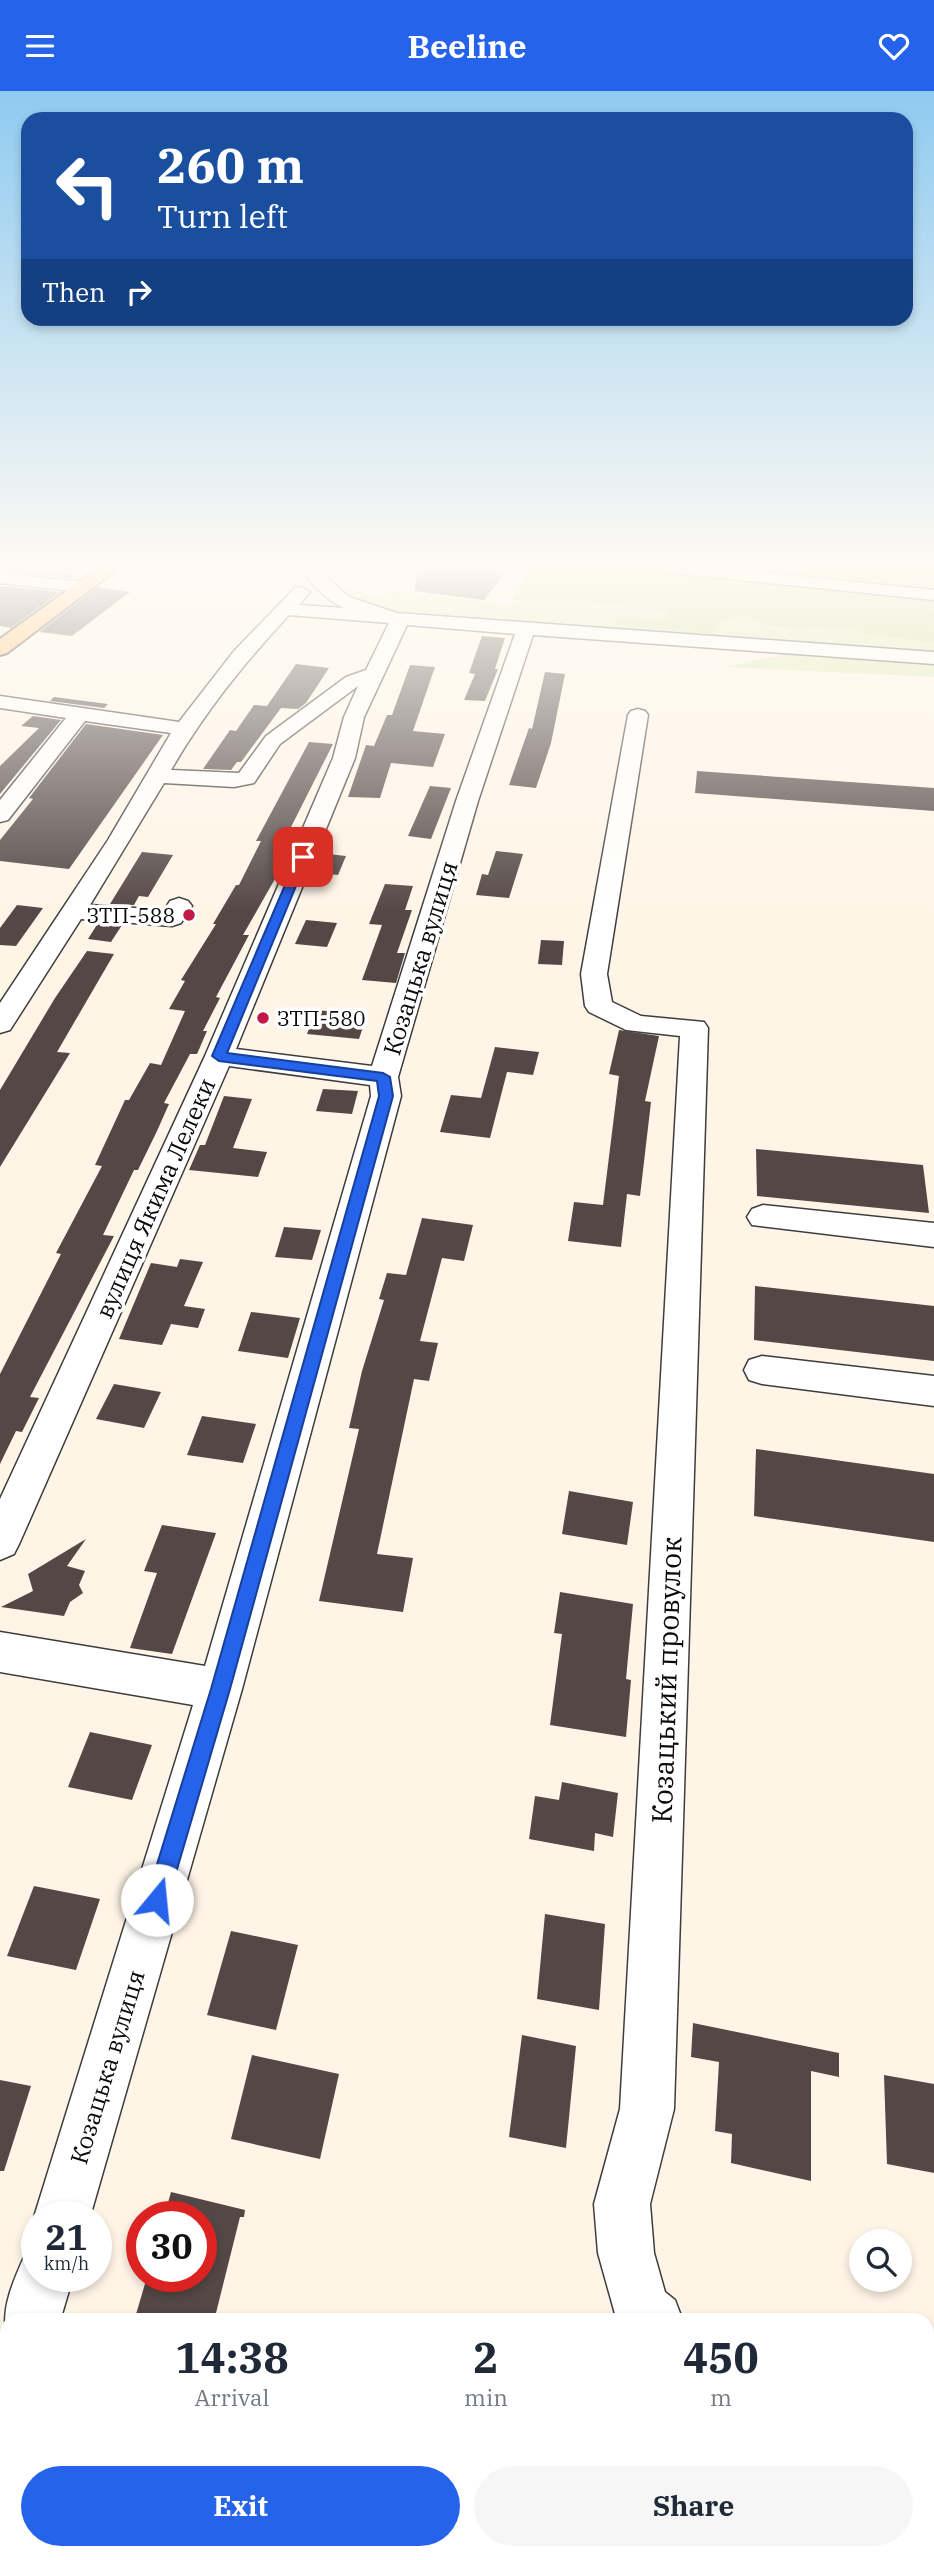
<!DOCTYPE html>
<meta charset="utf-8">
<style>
:root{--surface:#fff;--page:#f6f6f7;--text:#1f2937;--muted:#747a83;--accent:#2563eb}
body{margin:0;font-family:"IBM Plex Serif",serif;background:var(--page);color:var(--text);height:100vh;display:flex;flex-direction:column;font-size:26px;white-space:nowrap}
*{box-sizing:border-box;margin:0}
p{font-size:23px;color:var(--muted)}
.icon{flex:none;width:38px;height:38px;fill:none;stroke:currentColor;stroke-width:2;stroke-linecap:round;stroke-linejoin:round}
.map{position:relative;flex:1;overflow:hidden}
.drawer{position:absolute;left:0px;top:2222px;width:934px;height:247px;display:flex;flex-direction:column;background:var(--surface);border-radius:21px 21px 0 0;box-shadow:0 4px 10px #0003}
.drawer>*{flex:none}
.guide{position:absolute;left:21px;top:21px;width:892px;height:214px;border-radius:21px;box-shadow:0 4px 10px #0003;background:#1a4fa0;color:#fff;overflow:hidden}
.tools{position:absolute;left:849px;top:2138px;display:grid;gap:14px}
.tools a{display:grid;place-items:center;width:63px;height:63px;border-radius:50%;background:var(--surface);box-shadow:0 4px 10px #0003;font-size:35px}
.speed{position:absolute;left:21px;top:2110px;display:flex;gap:14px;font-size:35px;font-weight:700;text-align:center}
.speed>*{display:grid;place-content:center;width:91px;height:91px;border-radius:50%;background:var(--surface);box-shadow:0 4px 10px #0003;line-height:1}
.speed small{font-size:18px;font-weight:400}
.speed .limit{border:10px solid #d22;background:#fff;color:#111}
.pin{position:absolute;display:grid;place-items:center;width:60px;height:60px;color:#fff;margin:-30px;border-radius:14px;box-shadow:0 4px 10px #0006}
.me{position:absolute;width:77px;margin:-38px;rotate:17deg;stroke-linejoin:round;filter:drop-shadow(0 0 5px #0008)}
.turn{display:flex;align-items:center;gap:24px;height:147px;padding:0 21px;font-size:32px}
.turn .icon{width:91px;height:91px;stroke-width:2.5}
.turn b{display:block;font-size:49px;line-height:60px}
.then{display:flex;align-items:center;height:66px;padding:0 21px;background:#0003;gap:14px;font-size:26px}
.eta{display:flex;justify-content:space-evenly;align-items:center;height:119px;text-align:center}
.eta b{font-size:42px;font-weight:700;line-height:49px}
.cta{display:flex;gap:14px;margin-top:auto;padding:14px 21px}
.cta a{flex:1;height:80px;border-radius:42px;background:var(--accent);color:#fff;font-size:28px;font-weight:700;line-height:80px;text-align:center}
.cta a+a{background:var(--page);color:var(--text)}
header{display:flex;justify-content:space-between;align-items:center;height:91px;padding:0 21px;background:var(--accent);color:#fff;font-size:32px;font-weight:700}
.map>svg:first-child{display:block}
.green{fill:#dbebaf}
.forest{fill:#c1dd8d}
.building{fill:#534846}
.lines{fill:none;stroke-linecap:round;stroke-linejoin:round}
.minor-casing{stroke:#3d3d3d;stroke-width:3}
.major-casing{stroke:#1b1b1b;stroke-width:4}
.minor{fill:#fff;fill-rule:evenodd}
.major{fill:#ffb457;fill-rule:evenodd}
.route{fill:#2563eb;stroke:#184099;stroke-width:2}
.poi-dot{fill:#c21a44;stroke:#fff;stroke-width:2.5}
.labels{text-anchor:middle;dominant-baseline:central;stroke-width:7;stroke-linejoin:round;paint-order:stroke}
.far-poi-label{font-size:21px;fill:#0a0a0a;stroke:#fff;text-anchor:end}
.street-label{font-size:24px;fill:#0a0a0a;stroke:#fff}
.near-street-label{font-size:28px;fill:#0a0a0a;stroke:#fff}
</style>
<header><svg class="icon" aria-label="menu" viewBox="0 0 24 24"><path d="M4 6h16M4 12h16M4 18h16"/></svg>Beeline<svg class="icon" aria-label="heart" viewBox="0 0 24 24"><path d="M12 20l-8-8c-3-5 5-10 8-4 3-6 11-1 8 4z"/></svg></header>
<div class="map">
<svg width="934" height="2469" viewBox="0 0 934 2469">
<rect width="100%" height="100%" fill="#fff5e7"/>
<path class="green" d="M333,497L386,505L390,500L507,513L543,508L595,511L670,520L665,528L616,526L615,533L715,542L719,531L743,524L766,534L804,538L816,535L834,539L852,538L871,544L934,552V586L723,576L777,565L775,553L408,525L363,516Z"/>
<g class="forest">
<path d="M534,477C582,477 657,468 701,485L934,509V552L871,544L852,538L834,539L816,535L804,538L766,534L743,524L719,531L714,543L614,533L616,526L665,528L670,521C618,514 567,505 516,510L512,507Z"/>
<path d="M732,477H934V497Z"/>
</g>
<g class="building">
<path d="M8,477H21L76,483L71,487L4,480Z"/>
<path d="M417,477H508L484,509L415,500Z"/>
<path d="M0,495L60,501L11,537L0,535Z"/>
<path d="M98,496L130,501L72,545L39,541Z"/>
<path d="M482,545L505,547L495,578H498L485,610L464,609L475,583L469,582Z"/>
<path d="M296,573L329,577L306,612L298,618L281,617L241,671H237L231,679L203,678L230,639L236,640L254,614L267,615Z"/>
<path d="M410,574L435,576L413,640L445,643L433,676L391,672L380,707L348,706L366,654L374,655L387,624H392Z"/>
<path d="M545,581L565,583L551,652L536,697L509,694L529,637L532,638Z"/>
<path d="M54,606L108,613L104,617L50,610Z"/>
<path d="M33,625L61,629L0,703V675L39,637L21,635Z"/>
<path d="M86,633L163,644L69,778L0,770V749L33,708L29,707Z"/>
<path d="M309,651L333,653L290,738H294L283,760H290L282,779H280L243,844H249L216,906L220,907L203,940H207L197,963H190L164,1012L169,1013L157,1040L138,1079H134L103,1144L114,1145L30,1306L39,1307L22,1341L16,1340L0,1373V1283L61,1163L56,1162L102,1075L95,1074L125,1009H129L150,972L161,974L185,920L169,918L185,890L181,889L216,833H213L236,794H239L261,750H256Z"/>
<path d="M697,680L934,697V720L695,702Z"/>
<path d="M430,695L451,697L431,748L408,745Z"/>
<path d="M496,760L523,763L509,807L476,804L482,783L488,784Z"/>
<path d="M142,761L173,764L148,806L139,805L134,814L110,813Z"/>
<path d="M319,762L346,765L338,784L311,781Z"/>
<path d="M385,793L413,795L405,819H412L397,862H405L396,892L362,889L382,834L369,833Z"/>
<path d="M17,814L43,817L16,855L0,854V837Z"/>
<path d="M306,829L337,832L327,856L295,853Z"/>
<path d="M98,832L122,834L111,851L88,848Z"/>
<path d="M541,849L564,850L562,874L538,873Z"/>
<path d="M87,860L114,863L57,961L70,962L0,1076V999L55,907Z"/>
<path d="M316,919L367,924L359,948L307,943Z"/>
<path d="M619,939L659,945L645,1010L651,1011L640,1105L627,1103L621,1156L568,1150L574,1111L603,1114L619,985L609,983Z"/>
<path d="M495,956L539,961L533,984L507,981L490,1047L440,1041L451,1004L481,1007Z"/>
<path d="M323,998L358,1000L352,1023L316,1020Z"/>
<path d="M224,1005L252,1008L233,1057L267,1061L258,1086L189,1079L200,1054H205Z"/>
<path d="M756,1058L923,1074L929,1122L757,1105Z"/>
<path d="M422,1127L473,1134L464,1170L442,1167L420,1250L438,1252L429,1290L414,1288L377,1463L413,1467L403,1521L319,1510L359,1338L349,1337L362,1280L384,1209L379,1208L387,1182L406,1184Z"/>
<path d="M284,1136L321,1139L312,1169L275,1166Z"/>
<path d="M180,1168L203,1171L184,1215L205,1218L198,1237L171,1233L162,1254L119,1248L151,1172L177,1176Z"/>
<path d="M755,1195L934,1215V1270L754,1249Z"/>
<path d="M251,1221L300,1227L288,1267L238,1260Z"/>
<path d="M114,1293L161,1301L144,1337L96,1328Z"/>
<path d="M202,1325L256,1333L243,1372L187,1364Z"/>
<path d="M756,1358L934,1383V1451L754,1425Z"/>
<path d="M569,1400L633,1411L627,1454L562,1443Z"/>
<path d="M162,1434L216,1442L172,1563L130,1557L157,1482L144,1480Z"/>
<path d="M86,1448L67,1475L85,1480L79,1494L83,1502L70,1511L64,1525L1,1516L33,1500L28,1483Z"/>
<path d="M560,1501L633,1513L626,1588L631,1589L626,1646L550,1634L562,1543L554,1542Z"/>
<path d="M90,1641L152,1654L132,1709L68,1696Z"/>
<path d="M562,1691L618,1702L613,1746L595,1742L594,1760L529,1748L535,1705L559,1709Z"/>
<path d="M34,1795L100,1808L76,1879L7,1865Z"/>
<path d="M545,1823L605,1833L599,1919L537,1908Z"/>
<path d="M231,1840L298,1854L276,1939L207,1924Z"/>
<path d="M693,1932L839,1962V1986L811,1980V2090L731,2072L732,2043L715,2040L719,1971L691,1966Z"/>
<path d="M522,1944L576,1955L566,2057L509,2046Z"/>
<path d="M252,1964L339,1983L320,2068L231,2048Z"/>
<path d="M884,1984L934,1993V2082L887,2073Z"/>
<path d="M0,1989L31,1995L4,2080H0Z"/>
<path d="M171,2101L245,2119L244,2126H240L214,2230H134L147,2186H201V2126H164Z"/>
</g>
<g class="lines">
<g class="minor-casing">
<g id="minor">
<path d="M662,477H717L934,499V509L671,482Z"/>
<path d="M316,481L322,482L349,506L397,522L934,561V573L533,544L478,710L398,986L401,1005L242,1598L90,2126H37V2133L34,2126L193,1614L0,1581V1541L205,1575L371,1005L370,994L229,975L20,1451L14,1463L0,1469V1408L205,965L333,667L344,626L358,595L280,653L254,692L234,696L164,692L90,814L164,819L170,810L179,807L188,810L192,815L181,832L172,835L81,828L10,939L0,942V912L108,749L171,642L85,630L8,729L0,731V709L66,627L0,617V605L179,631L234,560L295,497L301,496L310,501L299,514L344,517C329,510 317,500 307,486ZM289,524L389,532L366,579L346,586L266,645L239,682L171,679C204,622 244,572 289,524ZM407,534L515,543L456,710L372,975L236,958L355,667L364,626Z"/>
<path d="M0,482L83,491L92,496L83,501L0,492Z"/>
<path d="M638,618L645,620L648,624L607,883L612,911L641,925L704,931L708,937L674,2018L650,2113L654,2162L665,2201L675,2209L683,2230H617L598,2162L594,2113L620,2018L680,945L626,939L589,921L585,915L581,883L628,624L631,620Z"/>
<path d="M763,1114L934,1132V1156L752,1134L747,1126L752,1118Z"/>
<path d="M762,1265L934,1285V1315L762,1293L749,1289L744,1279L749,1269Z"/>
<path d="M37,2160V2186H73L60,2230H7V2243C0,2220 14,2188 24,2166Z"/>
<path d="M7,2281V2363L0,2365V2284Z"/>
<path d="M613,2462H703L706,2469H616Z"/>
<rect x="726" y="2462" width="64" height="7"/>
</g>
</g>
<g class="major-casing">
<path id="major" d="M98,477H119L7,562L0,564V548Z"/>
</g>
<use href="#minor" class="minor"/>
<use href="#major" class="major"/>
</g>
<linearGradient id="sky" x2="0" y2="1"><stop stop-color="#8ecaf0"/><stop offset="0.58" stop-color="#fffaf4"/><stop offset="1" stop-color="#fffaf4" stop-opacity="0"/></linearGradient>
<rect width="934" height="822" fill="url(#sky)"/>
<path class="route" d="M303,763L308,766L227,962L383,982L390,986L393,1005L230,1598L168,1809L165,1817L157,1820L149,1817L146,1809L211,1598L379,1005L377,990L219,970L212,965L297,766Z"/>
<g class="poi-dot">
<circle cx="189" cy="824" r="7"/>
<circle cx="263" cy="927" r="7"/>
</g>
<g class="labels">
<g class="far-poi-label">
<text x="175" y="824">ЗТП-588</text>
<text x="277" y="927" text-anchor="start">ЗТП-580</text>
</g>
<g class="street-label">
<text transform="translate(420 867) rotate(-73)">Козацька вулиця</text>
<text transform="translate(155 1107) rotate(-66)">вулиця Якима Лелеки</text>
<text transform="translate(107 1976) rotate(-73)">Козацька вулиця</text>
</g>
<g class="near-street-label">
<text transform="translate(666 1589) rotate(-88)">Козацький провулок</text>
</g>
</g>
</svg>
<div class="tools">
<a><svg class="icon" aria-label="search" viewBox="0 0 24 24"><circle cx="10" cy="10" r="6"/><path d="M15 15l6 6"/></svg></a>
</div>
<div class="speed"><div>21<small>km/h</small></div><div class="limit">30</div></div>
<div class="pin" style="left:303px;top:766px;background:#d93025"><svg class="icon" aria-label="arrive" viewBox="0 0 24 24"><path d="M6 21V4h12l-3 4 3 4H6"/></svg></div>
<svg class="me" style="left:157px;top:1809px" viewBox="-20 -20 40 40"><circle r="19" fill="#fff"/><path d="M0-13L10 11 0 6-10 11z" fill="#2563eb"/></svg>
<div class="guide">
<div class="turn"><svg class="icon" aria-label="left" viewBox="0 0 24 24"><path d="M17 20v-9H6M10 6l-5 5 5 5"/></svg><div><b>260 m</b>Turn left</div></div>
<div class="then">Then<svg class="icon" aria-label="right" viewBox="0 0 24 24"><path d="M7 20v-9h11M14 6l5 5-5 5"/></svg></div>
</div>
<section class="drawer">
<div class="eta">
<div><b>14:38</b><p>Arrival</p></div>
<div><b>2</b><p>min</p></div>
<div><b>450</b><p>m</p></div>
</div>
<div class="cta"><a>Exit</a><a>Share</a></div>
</section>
</div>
